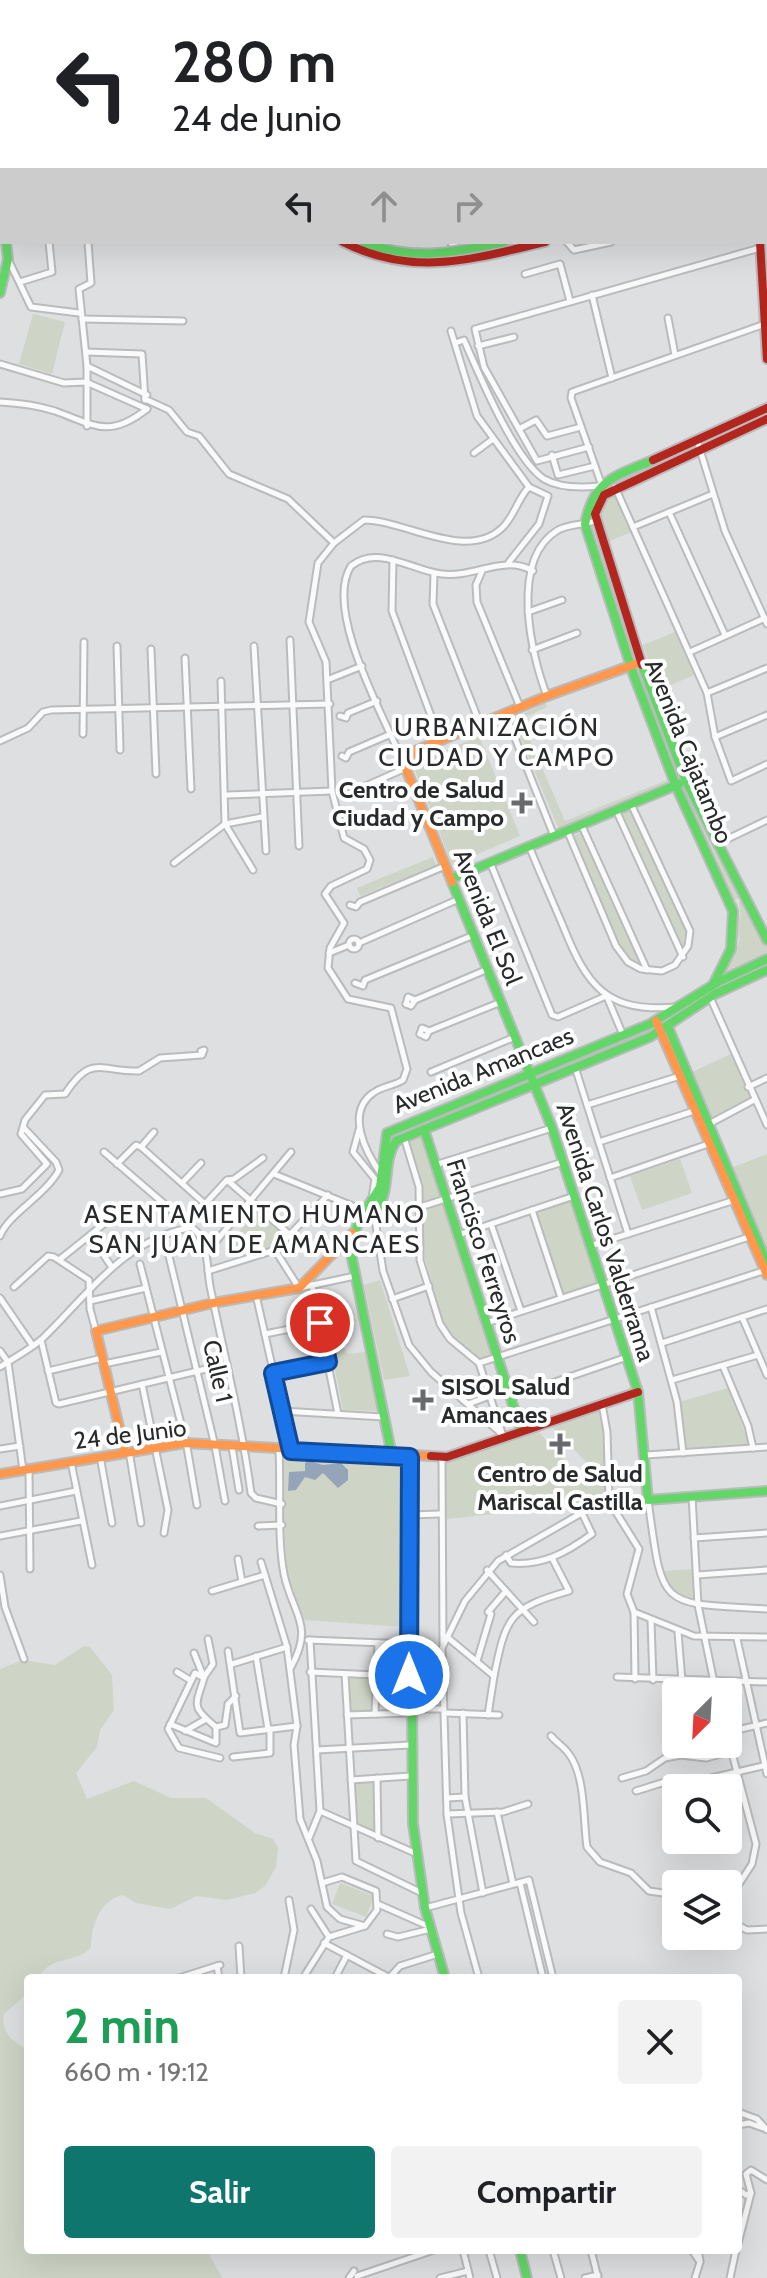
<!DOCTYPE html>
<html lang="es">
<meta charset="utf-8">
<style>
:root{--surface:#fff;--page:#f2f2f2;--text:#202124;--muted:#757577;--accent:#0f766e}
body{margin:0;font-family:Cabin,sans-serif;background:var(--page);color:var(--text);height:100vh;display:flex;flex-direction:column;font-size:30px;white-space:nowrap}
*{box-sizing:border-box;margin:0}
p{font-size:26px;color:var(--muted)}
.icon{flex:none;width:44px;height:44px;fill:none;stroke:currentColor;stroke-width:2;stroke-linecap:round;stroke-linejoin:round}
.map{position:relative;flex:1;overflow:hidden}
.details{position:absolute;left:24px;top:1974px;width:718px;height:280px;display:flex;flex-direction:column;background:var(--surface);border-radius:8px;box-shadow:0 8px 32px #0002}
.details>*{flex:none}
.guide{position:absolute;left:0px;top:0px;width:768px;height:244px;box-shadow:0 8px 32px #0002;background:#fff;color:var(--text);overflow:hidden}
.needle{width:52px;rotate:204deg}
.controls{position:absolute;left:662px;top:1678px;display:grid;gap:16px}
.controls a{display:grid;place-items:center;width:80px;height:80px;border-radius:8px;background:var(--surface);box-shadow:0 8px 32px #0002;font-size:40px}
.pin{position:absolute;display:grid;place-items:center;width:68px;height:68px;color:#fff;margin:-34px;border:4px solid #fff;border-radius:50%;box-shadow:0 2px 8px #0007}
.me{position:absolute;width:88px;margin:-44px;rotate:0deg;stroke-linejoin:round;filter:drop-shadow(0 0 6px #0008)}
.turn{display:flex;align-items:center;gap:28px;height:168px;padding:0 40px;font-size:36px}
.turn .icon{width:104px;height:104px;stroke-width:2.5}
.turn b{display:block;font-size:56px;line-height:68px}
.lanes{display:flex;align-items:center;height:76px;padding:0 40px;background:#0003;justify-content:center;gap:40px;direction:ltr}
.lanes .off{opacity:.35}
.round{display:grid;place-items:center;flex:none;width:84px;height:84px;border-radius:8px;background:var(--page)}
.summary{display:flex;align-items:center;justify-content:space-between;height:136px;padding:0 40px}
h1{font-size:48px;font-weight:800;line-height:60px;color:#1e9e55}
.action{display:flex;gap:16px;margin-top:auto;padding:16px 40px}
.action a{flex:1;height:92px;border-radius:8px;background:var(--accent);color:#fff;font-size:32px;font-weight:800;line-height:92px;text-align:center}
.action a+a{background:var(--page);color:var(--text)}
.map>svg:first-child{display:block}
.green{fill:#ced5c6}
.water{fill:#96a4ba}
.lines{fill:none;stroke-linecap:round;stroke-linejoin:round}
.street-casing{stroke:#b9bbbd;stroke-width:9}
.fast-casing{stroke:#b9bbbd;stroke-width:12}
.slow-casing{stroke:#b9bbbd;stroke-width:12}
.jam-casing{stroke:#b9bbbd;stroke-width:12}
.street{stroke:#fafafa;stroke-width:5}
.fast{stroke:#63d668;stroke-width:8}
.slow{stroke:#ff974d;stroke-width:8}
.jam{stroke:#b3261e;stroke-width:8}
.route-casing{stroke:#114b97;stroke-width:20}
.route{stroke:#1a73e8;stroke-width:14}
.poi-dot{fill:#67696b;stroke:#fff;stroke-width:3}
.labels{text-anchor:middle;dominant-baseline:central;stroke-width:8;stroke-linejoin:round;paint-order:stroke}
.street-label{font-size:24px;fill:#282a2b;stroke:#fff}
.poi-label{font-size:24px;font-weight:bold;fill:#282a2b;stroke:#fff;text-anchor:end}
.neighbourhood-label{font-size:26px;letter-spacing:2px;fill:#282a2b;stroke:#fff}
</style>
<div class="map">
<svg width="767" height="2278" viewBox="0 0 767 2278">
<rect width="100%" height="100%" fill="#dddfe1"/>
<g class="green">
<path d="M33,314L65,322L52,374L19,364Z"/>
<path d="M614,491L632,532L607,542L599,512Z"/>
<path d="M675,632L694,675L659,690L643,645Z"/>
<path d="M545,703L547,707L521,719L565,821L667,780L669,786L559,830L513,719Z"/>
<path d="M479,736L520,836L452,865L413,765Z"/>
<path d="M683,787L685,788L742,897L733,901Z"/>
<path d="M631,810L686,926L683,950L619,815Z"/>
<path d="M582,832L643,966L621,954L571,837Z"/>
<path d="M433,857L436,865L360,896L357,888Z"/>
<path d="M743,900L767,946V953L739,967H732L736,969L724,974C731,960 739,948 740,934L735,946L733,904L737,902L741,923L739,902Z"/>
<path d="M651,1027L654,1033L541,1078L539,1076Z"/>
<path d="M731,1054L752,1100L711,1118L690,1073Z"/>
<path d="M524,1079L529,1084L392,1140L388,1148L389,1176L380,1203L374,1205L385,1181L387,1138L391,1134Z"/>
<path d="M422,1134L444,1199L425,1205L409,1138Z"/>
<path d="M767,1154V1254L731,1168Z"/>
<path d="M680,1159L692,1193L642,1210L630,1176Z"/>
<path d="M571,1200L599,1283L563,1294L536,1212Z"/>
<path d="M445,1201L494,1357L480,1362L450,1334L442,1319L421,1243L424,1208Z"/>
<path d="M249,1204L288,1235L274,1248L251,1254L248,1246L237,1248L232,1240L250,1218L244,1209Z"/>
<path d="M380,1280L410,1376L384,1380L364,1285Z"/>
<path d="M326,1323L348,1354L366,1352L377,1411L343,1410Z"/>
<path d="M728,1388L749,1444L687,1448L679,1402Z"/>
<path d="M598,1409L603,1431L606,1496L579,1511L576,1506L446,1519V1463L537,1430L584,1484L596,1472L551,1426Z"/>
<path d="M281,1454L405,1460L404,1627L305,1620L287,1575Z"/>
<path d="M693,1569L695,1601C677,1598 667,1589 662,1571Z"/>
<path d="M84,1646L90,1647L112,1675L114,1710L100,1730L97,1747L76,1773L87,1799L134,1781L171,1798H206L255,1833L273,1839L278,1848L276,1867L265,1886L255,1893L227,1900L197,1896L170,1909L136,1903L123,1895C99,1900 91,1927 91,1948C74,1964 51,1955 38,1978H28V1993L4,2014C0,2030 13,2044 28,2049V2250H207L222,2278H0V1669L23,1660L55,1665Z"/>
<path d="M348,1677H374L372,1712L350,1713Z"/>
<path d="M375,1781L376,1834L356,1826L353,1783Z"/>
<path d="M340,1883L374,1896L366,1917L332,1904Z"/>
</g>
<path class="water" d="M309,1461L323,1465L341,1463L348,1470V1480L338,1488L323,1473L315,1480L305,1477L296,1490L288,1491L289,1472L305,1471V1463Z"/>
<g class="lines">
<g class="street-casing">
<g id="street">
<path d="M544,0L546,2"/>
<path d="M651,0L652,2"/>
<path d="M0,44H2"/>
<path d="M766,93L767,91"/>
<path d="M766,136H767"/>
<path d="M0,199L2,198"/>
<path d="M567,242L574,250L611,242"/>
<path d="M451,243L457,242"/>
<path d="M8,259L31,307L79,313"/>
<path d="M525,274L560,264L570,301"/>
<path d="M20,282L52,272L49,242"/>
<path d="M592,295L612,378"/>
<path d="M668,318L675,355"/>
<path d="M82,319L183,321"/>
<path d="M451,331L477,416L529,487L548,496L539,524L509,562"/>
<path d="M455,343L464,340C479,374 514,459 544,479C560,488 581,488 599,486"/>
<path d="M478,346L514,337"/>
<path d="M86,352L142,354L145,400"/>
<path d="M0,364L64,383L86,382L147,409"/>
<path d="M87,366L147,395"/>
<path d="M145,399L169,410L187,432L199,436L229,474L288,499L334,543"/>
<path d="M0,402C20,403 36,405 55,411C94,425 109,439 147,409"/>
<path d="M87,426V366L79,289L91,283L88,242"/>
<path d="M519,429L536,420L547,436L581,427"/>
<path d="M697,440L725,531L767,624"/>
<path d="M589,447L537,461L484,367L475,329L760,248"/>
<path d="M474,453L493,439"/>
<path d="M552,455L558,475L595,466"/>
<path d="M601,483L571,398L572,392L765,324"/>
<path d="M615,487L707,693L715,737L731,781L767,764"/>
<path d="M669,512L725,635"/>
<path d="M633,527L713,494"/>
<path d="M393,560L392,611L440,740"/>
<path d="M482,571L476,585L477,602L520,707"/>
<path d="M434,573L433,604L480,724"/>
<path d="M528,612L562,600"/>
<path d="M290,640L299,846"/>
<path d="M117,646L120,750"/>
<path d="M254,646L266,851"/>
<path d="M151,649L156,774"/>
<path d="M532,650L577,633"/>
<path d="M690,652L765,618"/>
<path d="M185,658L191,789"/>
<path d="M327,680L362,666"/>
<path d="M221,681L225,824L253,870"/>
<path d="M707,693L767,668"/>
<path d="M547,696C531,655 509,559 558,530C569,524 583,525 595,521"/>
<path d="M505,713L554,836"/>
<path d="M340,716L346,718L348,713L377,701"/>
<path d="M83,734L84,642"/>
<path d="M715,737L767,715"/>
<path d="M0,741L28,728L43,712L51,710L330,704"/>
<path d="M342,756L346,758L349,752L391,734"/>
<path d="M404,764C385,719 323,610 351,566C378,544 413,571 442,574C475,578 503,554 533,571"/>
<path d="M346,793L352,795L354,791L406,768"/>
<path d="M227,795L332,791"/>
<path d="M616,810L683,957"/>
<path d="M581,824L647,970"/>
<path d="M567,830L616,946L628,962L641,969L662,971L675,965L688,946L690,931L631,804"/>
<path d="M717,844L767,820"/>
<path d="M529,846C540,873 552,900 563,926C587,986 606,1013 676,1007"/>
<path d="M490,862L552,1015L558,1017L606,996"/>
<path d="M174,863L225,824L262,817"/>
<path d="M350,905L356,907L360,902L445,866"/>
<circle cx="354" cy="944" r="5"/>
<path d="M359,943L459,899"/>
<path d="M329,953L349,945"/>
<path d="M355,983L363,986L365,980L474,935"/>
<path d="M607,997L623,1035"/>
<path d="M710,997L767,1125"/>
<path d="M406,1004L411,1006L415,1000L488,969"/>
<path d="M406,1004L408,997L415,1000"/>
<path d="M420,1034L422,1028L429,1031L501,1002"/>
<path d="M420,1034L426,1037L429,1031"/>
<path d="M575,1067L628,1234"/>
<path d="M431,1072L515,1037"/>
<path d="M748,1087L767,1078"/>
<path d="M587,1105L680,1076"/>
<path d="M709,1124L754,1100"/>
<path d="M359,1130L353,1152L375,1179L372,1198"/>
<path d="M404,1137L419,1187L420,1260L440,1324L450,1339L479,1363L503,1436"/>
<path d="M599,1142L694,1111"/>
<path d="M141,1147L154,1132"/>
<path d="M104,1152L197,1232C210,1251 206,1269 211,1291C225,1358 242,1425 251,1493L256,1498L282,1504"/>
<path d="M117,1164L136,1145L141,1147L204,1203"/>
<path d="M435,1165L552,1128"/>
<path d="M274,1174L365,1211"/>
<path d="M381,1174C366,1153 345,1113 373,1093C382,1086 394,1086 403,1080L407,1069L391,1008L348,999L328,968L330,948L344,923L325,894L331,886L367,869L370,860L364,849L344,838L332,791L326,662L309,622L318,563L334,543L364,520C405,520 466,562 502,528C514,517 518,498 529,487"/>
<path d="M610,1178L711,1143"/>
<path d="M228,1180L234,1179L263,1158"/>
<path d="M182,1183L201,1163"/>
<path d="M0,1194L22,1189L47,1164L21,1134L25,1120L45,1095L65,1094C92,1053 100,1072 139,1071L160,1058L202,1055L204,1050L201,1051L202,1055"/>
<path d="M420,1207L563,1162"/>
<path d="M532,1210L561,1298"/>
<path d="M374,1213L383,1271L409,1345L431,1372L503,1435"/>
<path d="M491,1224L521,1311"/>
<path d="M190,1227L192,1218L227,1180L290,1235"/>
<path d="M458,1235L574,1196"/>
<path d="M0,1236C8,1214 45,1196 59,1170L56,1162L24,1128"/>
<path d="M590,1246L738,1199"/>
<path d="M275,1250L299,1288L355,1276"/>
<path d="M168,1252L215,1446L225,1501"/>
<path d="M207,1252L291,1152"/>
<path d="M103,1254L111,1266"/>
<path d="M59,1260L125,1207"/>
<path d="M140,1264L187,1447L197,1505"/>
<path d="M208,1271L275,1250L328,1195"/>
<path d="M312,1285L338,1414"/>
<path d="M14,1287L48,1256L54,1257L89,1280L90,1309L96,1331"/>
<path d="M256,1295L291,1450"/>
<path d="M0,1298L33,1346"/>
<path d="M392,1299L429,1286"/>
<path d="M90,1301L146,1288"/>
<path d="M651,1307L677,1402L683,1453"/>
<path d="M742,1317L767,1375"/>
<path d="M486,1323L752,1236"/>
<path d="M265,1334L320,1323"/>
<path d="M41,1340L56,1403L59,1404L227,1364"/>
<path d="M662,1343L767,1309"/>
<path d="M0,1351L8,1362L23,1470"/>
<path d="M479,1363L766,1270"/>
<path d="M104,1364L161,1352"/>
<path d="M723,1366L748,1426L753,1448"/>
<path d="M0,1367C14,1358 29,1350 42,1339C87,1296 123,1240 189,1228"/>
<path d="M48,1371L102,1358"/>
<path d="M273,1373L328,1362"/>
<path d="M672,1380L758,1355"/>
<path d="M142,1384L168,1510L164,1533"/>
<path d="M511,1397L627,1357"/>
<path d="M468,1404L490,1396"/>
<path d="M602,1404L607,1432L609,1501L639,1549L627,1594L634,1612L694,1636L767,1637"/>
<path d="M282,1411L383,1417"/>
<path d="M232,1447L239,1490"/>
<path d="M0,1449L20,1446"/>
<path d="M279,1450C281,1488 277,1538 284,1574C292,1614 315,1624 291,1667"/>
<path d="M129,1451L141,1523"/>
<path d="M646,1455L767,1447"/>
<path d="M100,1456L112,1523"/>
<path d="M442,1458L443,1644"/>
<path d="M71,1462L92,1565"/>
<path d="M29,1469L30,1569"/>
<path d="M692,1496L698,1605L716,1692"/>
<path d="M0,1506L76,1491"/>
<path d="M410,1515L440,1514"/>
<path d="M258,1526L282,1525"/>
<path d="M0,1536L81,1521"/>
<path d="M694,1538L767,1533"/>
<path d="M506,1555L511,1563C543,1566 567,1552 592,1534L582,1513"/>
<path d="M238,1559L242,1582"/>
<path d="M261,1562L287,1647L297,1726L294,1745L300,1819L317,1861L327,1907L340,1919L365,1926"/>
<path d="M487,1570L534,1622"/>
<path d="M0,1575L5,1607L24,1659"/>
<path d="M697,1575L767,1570"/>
<path d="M212,1591L265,1575"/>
<path d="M488,1612L506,1591"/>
<path d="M634,1612L635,1679"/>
<path d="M651,1621L653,1680"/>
<path d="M678,1632L682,1681"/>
<path d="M447,1637L494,1676C506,1617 509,1608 569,1591L552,1558"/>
<path d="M737,1639L767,1774"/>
<path d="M308,1640L409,1644"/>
<path d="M228,1651L240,1733L297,1726"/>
<path d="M194,1653L202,1673"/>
<path d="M256,1656L268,1729"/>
<path d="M477,1661L491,1614"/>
<path d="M232,1664L287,1647"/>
<path d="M177,1672L190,1680"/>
<path d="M310,1672L376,1675"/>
<path d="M345,1674L356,1861L422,1893"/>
<path d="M204,1677L213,1664L208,1639"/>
<path d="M617,1677L767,1682"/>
<path d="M410,1709H443"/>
<path d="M446,1713L499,1715"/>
<path d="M463,1713L465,1797L483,1893"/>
<path d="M375,1714L378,1643"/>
<path d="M347,1715L410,1713"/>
<path d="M488,1715L494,1676"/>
<path d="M170,1724L216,1743V1727"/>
<path d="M185,1731L206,1719"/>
<path d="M728,1732L767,1723"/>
<path d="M551,1736C557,1743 564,1747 569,1754C586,1777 583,1821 587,1847L600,1862L631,1873L649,1891L663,1893L676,1904"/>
<path d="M728,1738L756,1844L752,1864L739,1884"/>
<path d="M317,1750L410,1745"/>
<path d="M233,1757L270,1753V1729"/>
<path d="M220,1758L179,1748L168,1729L195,1673L204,1678C196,1705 190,1706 216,1727L225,1725L228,1704L236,1696"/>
<path d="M377,1778L378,1838"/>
<path d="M622,1778L646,1771L665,1758L681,1755L706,1758L732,1751"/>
<path d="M351,1780L410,1776"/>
<path d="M636,1791L668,1781H698L767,1765"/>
<path d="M447,1798L465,1797"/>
<path d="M320,1811L417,1854"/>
<path d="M497,1812L513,1884"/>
<path d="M447,1814L503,1812L528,1804"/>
<path d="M309,1838L320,1811L310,1640"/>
<path d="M520,1883L543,1978"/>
<path d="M378,1904L430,1927"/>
<path d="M425,1908L529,1880L553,1978"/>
<path d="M311,1909L329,1937"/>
<path d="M728,1920L747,1930L767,1929"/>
<path d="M387,1934L398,1937L431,1929"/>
<path d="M324,1943L390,1978"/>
<path d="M239,1946L241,1978"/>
<path d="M217,1966L219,1978"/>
<path d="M179,1978L220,1965"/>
<path d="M284,1978L294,1930L289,1900"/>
<path d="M303,1978L329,1937L365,1926L377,1910L376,1891L342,1877L322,1883"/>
<path d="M335,1978L347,1955"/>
<path d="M389,1978L400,1966L438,1954"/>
<path d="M479,1978L461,1913L447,1814L442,1648L465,1601L498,1561L599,1503L648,1500C663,1610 658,1603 767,1609"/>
<path d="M738,2112L757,2119L767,2130"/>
<path d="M738,2125L749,2123L763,2128"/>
<path d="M738,2189L746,2195L751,2193L746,2174L751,2170L767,2180"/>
<path d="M738,2244L751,2193"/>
<path d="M463,2250L470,2278"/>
<path d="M489,2250L497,2278"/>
<path d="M553,2250L561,2278"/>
<path d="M591,2250L598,2278"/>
<path d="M692,2250L700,2262L695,2278"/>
<path d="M698,2250L700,2261"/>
<path d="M357,2276L434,2250"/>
<path d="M349,2278L354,2271"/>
<path d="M440,2278L468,2271"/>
<path d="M585,2278L598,2275"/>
<path d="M730,2278L736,2250"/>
</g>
</g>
<g class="fast-casing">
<g id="fast">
<path d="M694,0V2"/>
<path d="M0,92L2,91"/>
<path d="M0,101H2"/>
<path d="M766,196L767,198"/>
<path d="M363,242C411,261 455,253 504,242"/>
<path d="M0,293L8,259L6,242"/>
<path d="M653,460C614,477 594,479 585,524L633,673L676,786L733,911L731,949L714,983"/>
<path d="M642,665L686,781L767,940"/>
<path d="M451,879L679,784"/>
<path d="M452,882L552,1128L638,1392L648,1500L767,1491"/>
<path d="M668,1027L767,1263"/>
<path d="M424,1129L521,1430"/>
<path d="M366,1211L374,1213C393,1191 381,1163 396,1141L650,1037L715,994L767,970"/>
<path d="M392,1456L351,1253L358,1222L380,1187L387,1133L650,1024L718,982L767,959"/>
<path d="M410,1457L413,1824L425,1908L445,1978"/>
<path d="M520,2250L527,2278"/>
</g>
</g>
<g class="slow-casing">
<g id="slow">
<path d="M713,0L714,2"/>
<path d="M766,165L767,167"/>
<path d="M766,187L767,186"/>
<path d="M452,882L404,764L415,751L547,696L641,662"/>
<path d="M656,1021L767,1275"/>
<path d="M125,1452L96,1331L213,1303L299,1288L353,1233"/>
<path d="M0,1474L185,1443L431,1456"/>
</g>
</g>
<g class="jam-casing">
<g id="jam">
<path d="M0,220L2,227"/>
<path d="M343,242C414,278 472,259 545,242"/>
<path d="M760,242L767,359"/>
<path d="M653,460L767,408"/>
<path d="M642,665L595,514L604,495L767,419"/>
<path d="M431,1456L447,1457L638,1392"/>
</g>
</g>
<use href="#street" class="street"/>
<use href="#fast" class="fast"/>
<use href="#slow" class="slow"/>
<use href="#jam" class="jam"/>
</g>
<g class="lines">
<g class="route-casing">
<path id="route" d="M320,1323L328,1362L273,1373L291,1451L410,1457L409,1675"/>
</g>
<use href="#route" class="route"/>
</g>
<g class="poi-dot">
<path d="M518 791h8v8h8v8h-8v8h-8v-8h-8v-8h8z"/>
<path d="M419 1388h8v8h8v8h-8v8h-8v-8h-8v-8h8z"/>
<path d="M556 1432h8v8h8v8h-8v8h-8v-8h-8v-8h8z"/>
</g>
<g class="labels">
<g class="street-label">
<text transform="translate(689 751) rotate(68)">Avenida Cajatambo</text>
<text transform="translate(488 917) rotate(68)">Avenida El Sol</text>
<text transform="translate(483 1070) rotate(-22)">Avenida Amancaes</text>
<text transform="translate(606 1232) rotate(72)">Avenida Carlos Valderrama</text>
<text transform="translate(484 1251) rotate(72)">Francisco Ferreyros</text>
<text transform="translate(218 1371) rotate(77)">Calle 1</text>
<text transform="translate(130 1434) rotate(-7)">24 de Junio</text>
</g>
<g class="poi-label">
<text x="504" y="789">Centro de Salud<tspan x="504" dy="28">Ciudad y Campo</tspan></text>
<text x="441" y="1386" text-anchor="start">SISOL Salud<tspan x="441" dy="28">Amancaes</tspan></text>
<text x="560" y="1473" text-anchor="middle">Centro de Salud<tspan x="560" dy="28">Mariscal Castilla</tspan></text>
</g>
<g class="neighbourhood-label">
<text x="497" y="727">URBANIZACIÓN<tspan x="497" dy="30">CIUDAD Y CAMPO</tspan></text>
<text x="255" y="1214">ASENTAMIENTO HUMANO<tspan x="255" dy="30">SAN JUAN DE AMANCAES</tspan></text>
</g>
</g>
</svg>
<div class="controls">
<a><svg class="needle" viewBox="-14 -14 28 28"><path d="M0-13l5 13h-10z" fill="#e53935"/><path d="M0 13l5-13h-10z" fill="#757577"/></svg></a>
<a><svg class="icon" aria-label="search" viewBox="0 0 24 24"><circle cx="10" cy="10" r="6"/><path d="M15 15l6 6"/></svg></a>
<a><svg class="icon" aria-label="layers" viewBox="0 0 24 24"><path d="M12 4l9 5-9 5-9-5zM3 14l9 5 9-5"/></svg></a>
</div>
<div class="pin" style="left:320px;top:1323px;background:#d93025"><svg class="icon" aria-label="arrive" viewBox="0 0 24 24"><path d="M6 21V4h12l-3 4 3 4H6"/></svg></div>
<svg class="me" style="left:409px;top:1675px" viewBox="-20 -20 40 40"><circle r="17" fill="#1a73e8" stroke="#fff" stroke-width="3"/><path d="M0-11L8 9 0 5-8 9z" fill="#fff"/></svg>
<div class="guide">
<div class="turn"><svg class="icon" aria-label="left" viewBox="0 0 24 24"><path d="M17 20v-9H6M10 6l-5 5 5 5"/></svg><div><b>280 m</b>24 de Junio</div></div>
<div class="lanes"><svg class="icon" aria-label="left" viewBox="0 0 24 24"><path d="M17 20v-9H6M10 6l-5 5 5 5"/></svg><svg class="icon off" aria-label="ahead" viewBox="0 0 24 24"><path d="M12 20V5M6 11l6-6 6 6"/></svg><svg class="icon off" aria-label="right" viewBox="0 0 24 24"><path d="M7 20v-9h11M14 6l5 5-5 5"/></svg></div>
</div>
<section class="details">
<div class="summary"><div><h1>2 min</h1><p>660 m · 19:12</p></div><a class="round"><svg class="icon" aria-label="close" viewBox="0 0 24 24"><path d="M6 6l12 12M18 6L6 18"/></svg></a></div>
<div class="action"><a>Salir</a><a>Compartir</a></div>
</section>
</div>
